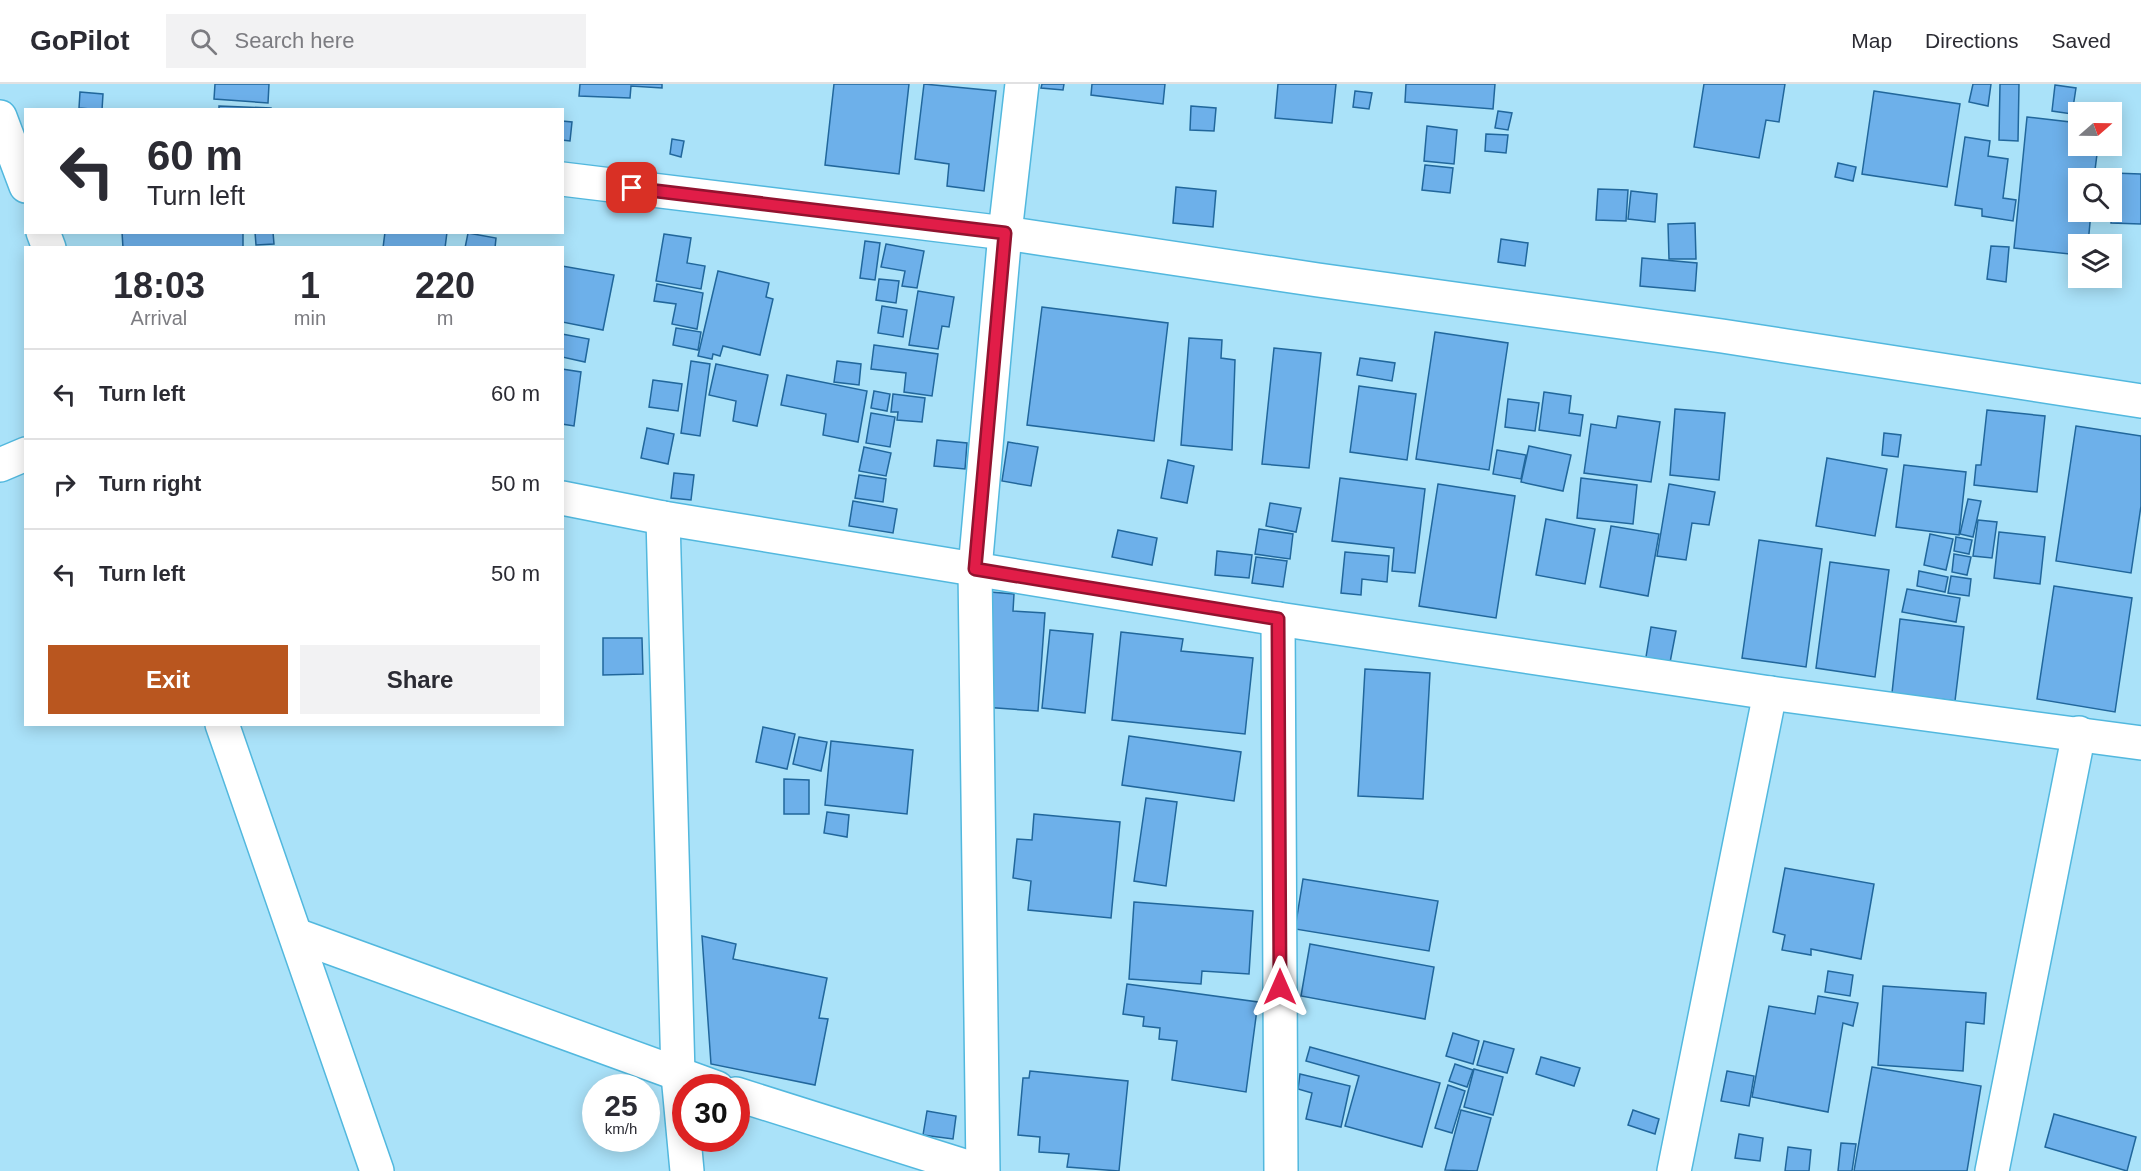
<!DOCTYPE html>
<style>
:root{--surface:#fff;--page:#f2f2f3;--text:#2b2b33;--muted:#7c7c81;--line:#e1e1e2;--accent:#b9561f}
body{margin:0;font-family:Helvetica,sans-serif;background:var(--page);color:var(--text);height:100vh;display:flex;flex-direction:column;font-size:22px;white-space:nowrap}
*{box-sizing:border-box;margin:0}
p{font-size:20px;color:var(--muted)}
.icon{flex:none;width:33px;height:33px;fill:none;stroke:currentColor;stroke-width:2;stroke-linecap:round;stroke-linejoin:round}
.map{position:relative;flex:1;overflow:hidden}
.side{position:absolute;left:24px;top:162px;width:540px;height:480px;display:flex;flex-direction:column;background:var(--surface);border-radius:0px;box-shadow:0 3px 15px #0003}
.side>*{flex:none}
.banner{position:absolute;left:24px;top:24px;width:540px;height:126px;border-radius:0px;box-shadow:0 3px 15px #0003;background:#fff;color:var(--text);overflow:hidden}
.needle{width:39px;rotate:70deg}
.tools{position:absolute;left:2068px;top:18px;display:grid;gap:12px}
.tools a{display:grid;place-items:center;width:54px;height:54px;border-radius:0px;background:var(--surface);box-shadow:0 3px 15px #0003;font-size:30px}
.speed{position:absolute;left:582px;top:990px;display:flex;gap:12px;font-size:30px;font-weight:700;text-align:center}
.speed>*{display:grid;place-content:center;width:78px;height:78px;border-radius:50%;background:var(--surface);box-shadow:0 3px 15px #0003;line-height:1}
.speed small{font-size:15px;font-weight:400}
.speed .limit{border:9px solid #d22;background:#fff;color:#111}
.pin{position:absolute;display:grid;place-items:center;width:51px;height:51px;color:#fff;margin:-26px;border-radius:12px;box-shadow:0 3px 9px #0006}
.me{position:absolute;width:66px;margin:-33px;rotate:0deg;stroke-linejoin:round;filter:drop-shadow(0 0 4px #0008)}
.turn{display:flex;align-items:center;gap:21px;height:126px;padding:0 24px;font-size:27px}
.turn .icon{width:78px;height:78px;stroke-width:2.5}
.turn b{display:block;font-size:42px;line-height:51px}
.eta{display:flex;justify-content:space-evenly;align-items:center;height:102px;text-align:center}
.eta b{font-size:36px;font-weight:700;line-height:42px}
.primary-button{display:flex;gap:12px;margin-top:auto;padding:12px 24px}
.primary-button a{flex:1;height:69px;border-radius:0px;background:var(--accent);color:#fff;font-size:24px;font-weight:700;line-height:69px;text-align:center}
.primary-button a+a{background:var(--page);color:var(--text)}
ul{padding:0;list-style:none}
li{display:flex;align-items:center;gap:18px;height:90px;padding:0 24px;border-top:2px solid var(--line)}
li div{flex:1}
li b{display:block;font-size:22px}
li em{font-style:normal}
header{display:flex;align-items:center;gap:36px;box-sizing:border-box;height:84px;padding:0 30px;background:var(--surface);border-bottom:2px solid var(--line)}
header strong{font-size:28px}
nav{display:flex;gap:33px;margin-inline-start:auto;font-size:21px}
.search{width:420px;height:54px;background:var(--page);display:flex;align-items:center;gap:15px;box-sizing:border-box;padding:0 21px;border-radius:0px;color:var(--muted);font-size:22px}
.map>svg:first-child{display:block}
.building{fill:#6db0ea;stroke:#21679c;stroke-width:1.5}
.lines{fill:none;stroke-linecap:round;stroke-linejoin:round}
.minor-casing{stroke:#52b8de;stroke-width:36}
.minor{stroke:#fff;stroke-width:33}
.route-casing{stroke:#92132f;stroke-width:15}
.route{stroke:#e11d48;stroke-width:10}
</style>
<header>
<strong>GoPilot</strong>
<div class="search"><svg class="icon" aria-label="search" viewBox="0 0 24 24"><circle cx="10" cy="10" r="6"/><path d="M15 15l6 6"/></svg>Search here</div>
<nav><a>Map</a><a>Directions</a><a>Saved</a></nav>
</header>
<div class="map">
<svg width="2141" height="1087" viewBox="0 0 2141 1087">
<rect width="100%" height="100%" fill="#aae2f9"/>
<g class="building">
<path d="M215,0H269L268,19L214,15Z"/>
<path d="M580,0H662V4L631,2L630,14L579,12Z"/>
<path d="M834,0H909L899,90L825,81Z"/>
<path d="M924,0L996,7L984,107L947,102L949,80L915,75Z"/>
<path d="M1042,0H1064L1063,6L1041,4Z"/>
<path d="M1092,0H1165L1163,20L1091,11Z"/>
<path d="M1278,0H1336L1332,39L1275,34Z"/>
<path d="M1406,0H1495L1493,25L1405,18Z"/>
<path d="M1704,0H1785L1779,38L1766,36L1759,74L1694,63Z"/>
<path d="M1973,0H1991L1988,22L1969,18Z"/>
<path d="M2000,0H2019L2018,57L1999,56Z"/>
<path d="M2055,1L2076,4L2072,30L2052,27Z"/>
<path d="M1355,7L1372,9L1369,25L1353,23Z"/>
<path d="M1874,7L1960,20L1947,103L1862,90Z"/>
<path d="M80,8L103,10L102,26L79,24Z"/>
<path d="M219,22L271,24V26H219Z"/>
<path d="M1191,22L1216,24L1214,47L1190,46Z"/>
<path d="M1498,27L1512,29L1508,46L1495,44Z"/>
<path d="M2027,33L2079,39V62H2098L2094,94H2079V128H2091L2088,160H2079V171L2014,164Z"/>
<path d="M562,37L572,38L570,57L562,56Z"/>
<path d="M1427,42L1457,46L1454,80L1424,77Z"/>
<path d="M1486,50L1508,51L1506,69L1485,67Z"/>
<path d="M1965,53L1990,57L1988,72L2008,75L2003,114L2016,116L2013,137L1982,132V125L1955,121Z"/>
<path d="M672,55L684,57L681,73L670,70Z"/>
<path d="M1838,79L1856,83L1853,97L1835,93Z"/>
<path d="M1425,81L1453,84L1450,109L1422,106Z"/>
<path d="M2113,89L2141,90V140L2111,139Z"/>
<path d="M1176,103L1216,107L1213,143L1173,139Z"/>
<path d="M1598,105L1628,106L1626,137L1596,136Z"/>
<path d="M1631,107L1657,110L1655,138L1628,135Z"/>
<path d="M1695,139L1696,175H1669L1668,140Z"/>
<path d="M122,148H243V164H123Z"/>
<path d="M255,148H273L274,160L256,161Z"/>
<path d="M385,148H447L445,164H383Z"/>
<path d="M468,149L496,154L495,164H465Z"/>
<path d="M664,150L691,154L687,179L705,182L701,205L656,197Z"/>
<path d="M1501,155L1528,159L1525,182L1498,178Z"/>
<path d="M865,157L880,159L875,196L860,194Z"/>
<path d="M886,160L924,167L917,204L902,202L905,187L881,183Z"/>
<path d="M1991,162L2009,163L2006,198L1987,195Z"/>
<path d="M1642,174L1697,179L1695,207L1640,202Z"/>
<path d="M562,182L614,191L603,246L562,238Z"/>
<path d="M718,187L769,199L766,213L773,215L760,271L723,262L720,272L713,270L712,275L698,272Z"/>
<path d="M879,195L899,197L896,219L876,216Z"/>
<path d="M657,200L703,209L697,245L672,240L676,220L654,217Z"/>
<path d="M918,207L954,213L949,243L942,242L938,265L909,261Z"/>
<path d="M882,222L907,226L903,253L878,249Z"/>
<path d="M1042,223L1168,239L1154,357L1027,341Z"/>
<path d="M676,244L701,248L698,266L673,261Z"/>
<path d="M1435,248L1508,259L1489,386L1416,375Z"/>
<path d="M562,250L589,255L585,278L562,273Z"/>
<path d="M1189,254L1222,256L1221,274L1235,276L1232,366L1181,361Z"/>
<path d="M874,261L938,270L932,312L904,308L906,289L871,285Z"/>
<path d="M1274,264L1321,269L1309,384L1262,380Z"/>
<path d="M1360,274L1395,279L1392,297L1357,291Z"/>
<path d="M691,277L710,280L700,352L681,349Z"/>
<path d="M837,277L861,280L859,301L834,298Z"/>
<path d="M716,280L768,291L757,342L733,337L736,317L709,311Z"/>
<path d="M562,285L581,288L574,342L562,340Z"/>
<path d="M787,291L867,307L858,358L823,351L826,330L781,321Z"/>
<path d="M653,296L682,300L678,327L649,323Z"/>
<path d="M1359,302L1416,310L1407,376L1350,368Z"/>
<path d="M874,307L890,310L887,327L871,324Z"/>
<path d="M1544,308L1571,312L1569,329L1583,331L1580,352L1539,346Z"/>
<path d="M893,310L925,314L922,338L897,336L898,328H891Z"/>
<path d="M1508,315L1539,319L1535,347L1505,343Z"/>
<path d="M1675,325L1725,329L1719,396L1670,391Z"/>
<path d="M1987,326L2045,332L2037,408L1974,401L1976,381H1981Z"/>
<path d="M871,329L895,333L890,363L866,359Z"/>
<path d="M1618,332L1660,338L1651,398L1584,389L1591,340L1616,344Z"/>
<path d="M2076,342L2141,352V422L2131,489L2056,477Z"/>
<path d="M647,344L674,350L668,380L641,374Z"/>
<path d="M1884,349L1901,351L1898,373L1882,371Z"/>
<path d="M937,356L967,359L965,385L934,382Z"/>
<path d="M1008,358L1038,363L1031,402L1002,397Z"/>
<path d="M1529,362L1571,371L1563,407L1521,398Z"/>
<path d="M864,363L891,369L886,392L859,387Z"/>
<path d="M1497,366L1526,371L1521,395L1493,390Z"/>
<path d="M1827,374L1887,385L1875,452L1816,442Z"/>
<path d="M1168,376L1194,382L1187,419L1161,414Z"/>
<path d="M1904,381L1966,388L1959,451L1896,443Z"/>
<path d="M674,389L694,391L691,416L671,414Z"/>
<path d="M859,391L886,395L883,418L855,414Z"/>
<path d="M1340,394L1425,405L1415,489L1392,487L1394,464L1332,457Z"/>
<path d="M1581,394L1637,401L1633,440L1577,434Z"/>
<path d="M1438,400L1515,412L1496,534L1419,522Z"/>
<path d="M1669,400L1715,408L1709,441L1692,439L1686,476L1657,472Z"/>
<path d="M1968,415L1981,417L1973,453L1960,450Z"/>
<path d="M853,417L897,425L893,449L849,442Z"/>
<path d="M1270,419L1301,424L1296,448L1266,442Z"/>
<path d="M1546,435L1595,445L1585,500L1536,491Z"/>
<path d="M1978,436L1997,438L1992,474L1973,472Z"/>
<path d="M1611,442L1659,450L1648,512L1600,503Z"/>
<path d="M1259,445L1293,450L1290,475L1255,470Z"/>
<path d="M1118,446L1157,454L1152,481L1112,473Z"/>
<path d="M1999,448L2045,453L2040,500L1994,494Z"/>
<path d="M1930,450L1953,455L1946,486L1924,481Z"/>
<path d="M1956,453L1972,456L1969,470L1954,467Z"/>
<path d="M1759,456L1822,465L1806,583L1742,574Z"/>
<path d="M1217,467L1252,471L1249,494L1215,491Z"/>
<path d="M1345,468L1389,472L1387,498L1362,495L1361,511L1341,509Z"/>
<path d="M1954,470L1971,473L1967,491L1952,488Z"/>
<path d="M1256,473L1287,477L1283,503L1252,499Z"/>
<path d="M1830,478L1889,486L1875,593L1816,584Z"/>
<path d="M1919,487L1948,493L1945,508L1917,502Z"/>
<path d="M1951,492L1971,495L1969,512L1948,509Z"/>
<path d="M2054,502L2132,514L2115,628L2037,615Z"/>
<path d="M1907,505L1960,514L1956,538L1902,528Z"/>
<path d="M990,508L1014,510L1013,527L1045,529L1038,627L983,623Z"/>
<path d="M1900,535L1964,543L1955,617L1892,609Z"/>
<path d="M1651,543L1676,547L1668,589L1644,585Z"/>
<path d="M1050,546L1093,550L1085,629L1042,624Z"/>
<path d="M1121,548L1183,555L1181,567L1253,574L1245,650L1112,636Z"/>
<path d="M603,554H642L643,590L603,591Z"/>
<path d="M1365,585L1430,589L1423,715L1358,712Z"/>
<path d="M763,643L795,650L787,685L756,678Z"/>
<path d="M1129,652L1241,668L1234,717L1122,701Z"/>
<path d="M799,653L827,658L821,687L793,680Z"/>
<path d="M831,657L913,666L907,730L825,721Z"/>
<path d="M784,695L809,696V730H784Z"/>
<path d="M1146,714L1177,718L1166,802L1134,797Z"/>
<path d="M827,728L849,731L847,753L824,749Z"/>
<path d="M1034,730L1120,738L1111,834L1028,826L1031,797L1013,794L1017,755L1032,756Z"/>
<path d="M1785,784L1874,800L1861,875L1811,865V871L1782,866L1785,851L1773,848Z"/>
<path d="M1303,795L1438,817L1429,867L1295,845Z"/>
<path d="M1134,818L1253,827L1249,890L1202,887L1201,900L1129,895Z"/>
<path d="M702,852L736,860L733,875L827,894L819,934L828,935L815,1001L711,980Z"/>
<path d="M1310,860L1434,883L1425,935L1301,912Z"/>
<path d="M1828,887L1853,891L1850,912L1825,908Z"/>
<path d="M1127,900L1258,918L1246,1008L1172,996L1177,957L1159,955L1160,944L1143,942L1144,933L1123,930Z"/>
<path d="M1883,902L1986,909L1984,940L1966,938L1963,987L1878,981Z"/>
<path d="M1818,912L1858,919L1853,942L1843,939L1828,1028L1752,1013L1769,922L1815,930Z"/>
<path d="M1453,949L1479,957L1473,980L1446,972Z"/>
<path d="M1484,957L1514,965L1507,989L1477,981Z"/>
<path d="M1310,963L1440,999L1422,1063L1345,1042L1359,992L1306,977Z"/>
<path d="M1541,973L1580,984L1574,1002L1536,990Z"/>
<path d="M1455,980L1473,986L1467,1003L1449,997Z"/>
<path d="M1872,983L1981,1002L1967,1087H1854Z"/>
<path d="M1474,985L1503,993L1493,1031L1464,1023Z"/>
<path d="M1030,987L1128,997L1119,1087L1067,1083L1069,1070L1039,1068L1040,1053L1018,1051L1023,994H1029Z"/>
<path d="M1727,987L1754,992L1749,1022L1721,1017Z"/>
<path d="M1300,990L1350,1002L1341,1043L1306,1035L1312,1009L1298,1005Z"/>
<path d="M1448,1001L1465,1007L1452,1049L1435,1044Z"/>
<path d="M1461,1026L1491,1034L1477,1087L1445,1086Z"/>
<path d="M1633,1026L1659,1035L1655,1050L1628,1041Z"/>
<path d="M927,1027L956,1032L953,1055L923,1051Z"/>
<path d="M2054,1030L2136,1053L2127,1087L2045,1063Z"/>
<path d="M1739,1050L1763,1054L1760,1077L1735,1074Z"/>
<path d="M1841,1059L1856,1060L1852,1087H1838Z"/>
<path d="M1788,1063L1811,1066L1809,1087H1785Z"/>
</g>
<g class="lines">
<g class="minor-casing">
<g id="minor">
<path d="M0,33L26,102"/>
<path d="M562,95L1005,149L1318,196L1722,252L2141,317"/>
<path d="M43,148L49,164"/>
<path d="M0,381L26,370"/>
<path d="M562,414L663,434L1278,535L1770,609L2141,659"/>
<path d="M663,434L678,991L687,1087"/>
<path d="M1278,535L1281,1087"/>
<path d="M222,640L377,1087"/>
<path d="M296,851L717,1004"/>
<path d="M736,1010L980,1087"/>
<path d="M983,1087L975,485L1005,149L1022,0"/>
<path d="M1674,1087L1770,609"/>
<path d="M1992,1087L2079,649"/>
</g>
</g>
<use href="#minor" class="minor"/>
</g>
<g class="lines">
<g class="route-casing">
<path id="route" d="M632,104L1005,149L975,485L1278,535L1280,903"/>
</g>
<use href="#route" class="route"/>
</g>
</svg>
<div class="tools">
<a><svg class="needle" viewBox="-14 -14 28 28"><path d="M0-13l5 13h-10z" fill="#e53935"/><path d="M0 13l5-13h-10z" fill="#7c7c81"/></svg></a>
<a><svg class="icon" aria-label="search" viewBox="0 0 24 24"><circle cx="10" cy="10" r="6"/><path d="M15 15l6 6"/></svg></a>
<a><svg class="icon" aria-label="layers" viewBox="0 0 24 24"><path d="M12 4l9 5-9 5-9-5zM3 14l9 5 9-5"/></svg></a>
</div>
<div class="speed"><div>25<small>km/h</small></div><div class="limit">30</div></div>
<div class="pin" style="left:632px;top:104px;background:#d93025"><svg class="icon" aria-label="arrive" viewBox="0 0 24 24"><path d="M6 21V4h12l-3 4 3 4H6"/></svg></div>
<svg class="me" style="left:1280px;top:903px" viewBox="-20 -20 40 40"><path d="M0-17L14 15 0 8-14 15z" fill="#e11d48" stroke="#fff" stroke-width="4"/></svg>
<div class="banner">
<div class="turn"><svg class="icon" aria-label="left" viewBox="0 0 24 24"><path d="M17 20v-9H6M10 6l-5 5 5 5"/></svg><div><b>60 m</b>Turn left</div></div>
</div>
<section class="side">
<div class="eta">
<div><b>18:03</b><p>Arrival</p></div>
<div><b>1</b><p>min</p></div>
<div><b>220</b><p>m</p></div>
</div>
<ul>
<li><svg class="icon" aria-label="left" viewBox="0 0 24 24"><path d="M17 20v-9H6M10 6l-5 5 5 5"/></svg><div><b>Turn left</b></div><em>60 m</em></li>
<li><svg class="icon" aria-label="right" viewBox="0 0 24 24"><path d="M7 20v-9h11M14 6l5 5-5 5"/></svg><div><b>Turn right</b></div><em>50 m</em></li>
<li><svg class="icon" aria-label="left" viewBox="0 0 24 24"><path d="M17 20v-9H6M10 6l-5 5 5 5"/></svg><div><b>Turn left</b></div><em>50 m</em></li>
</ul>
<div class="primary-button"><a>Exit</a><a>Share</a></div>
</section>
</div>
